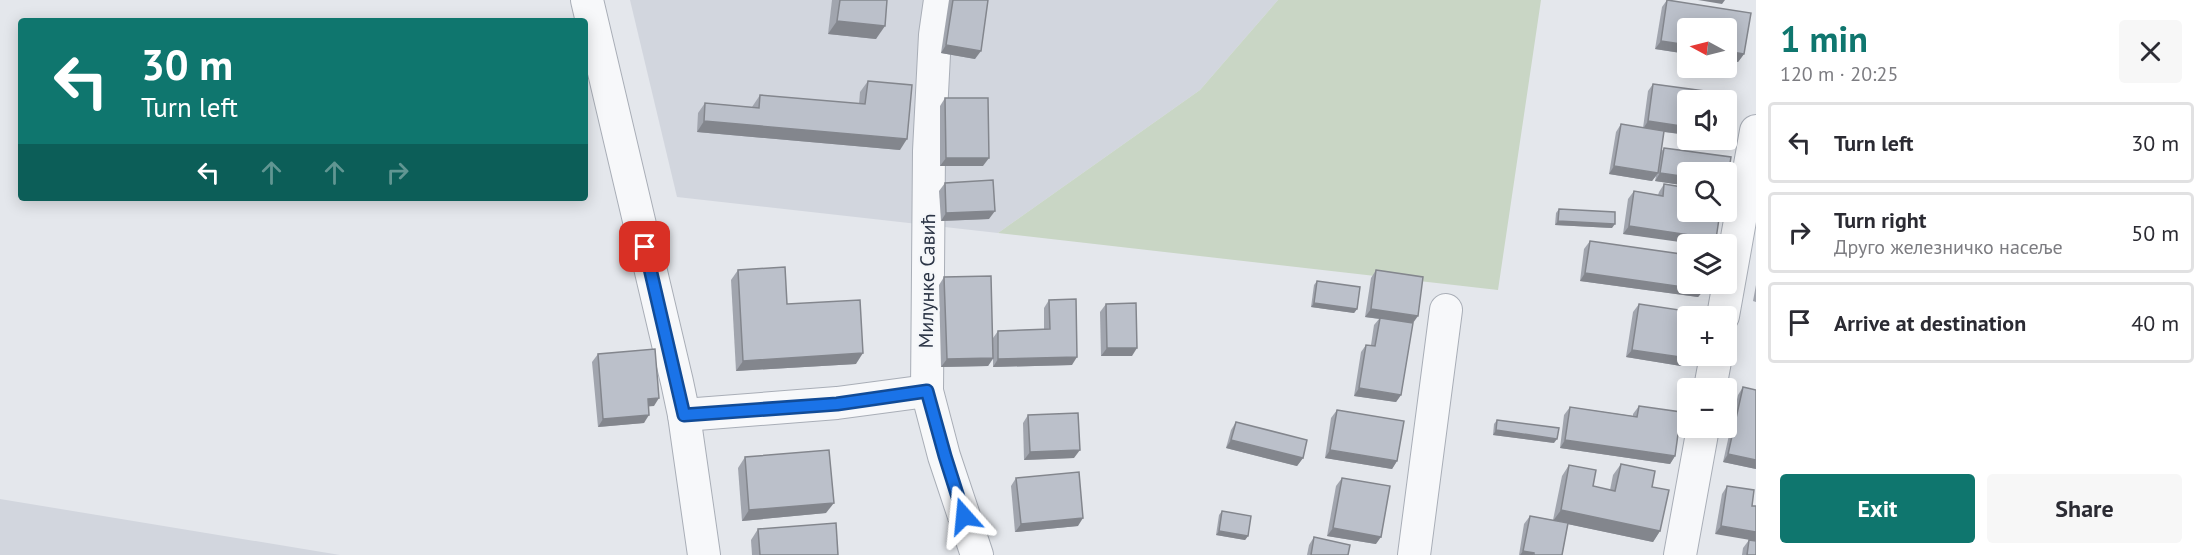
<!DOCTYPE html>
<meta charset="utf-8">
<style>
:root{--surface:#fff;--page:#f7f7f7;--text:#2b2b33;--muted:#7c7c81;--line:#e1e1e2;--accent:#0f766e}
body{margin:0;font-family:"PT Sans",sans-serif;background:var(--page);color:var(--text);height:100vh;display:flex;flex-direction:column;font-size:22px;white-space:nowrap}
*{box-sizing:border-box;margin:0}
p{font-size:20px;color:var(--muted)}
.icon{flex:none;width:33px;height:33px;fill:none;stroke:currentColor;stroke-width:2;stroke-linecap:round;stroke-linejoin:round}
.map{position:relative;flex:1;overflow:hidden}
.side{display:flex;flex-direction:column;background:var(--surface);width:450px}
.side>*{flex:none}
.guide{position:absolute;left:18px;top:18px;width:570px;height:183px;border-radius:6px;box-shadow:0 3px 15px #0003;background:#0f766e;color:#fff;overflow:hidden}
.needle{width:39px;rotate:277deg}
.fabs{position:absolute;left:1677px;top:18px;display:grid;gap:12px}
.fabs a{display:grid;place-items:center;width:60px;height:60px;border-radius:6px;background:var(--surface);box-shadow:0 3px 15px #0003;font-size:30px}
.pin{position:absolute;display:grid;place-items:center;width:51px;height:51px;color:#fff;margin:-26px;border-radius:12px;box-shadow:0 3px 9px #0006}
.me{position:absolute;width:66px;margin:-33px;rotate:342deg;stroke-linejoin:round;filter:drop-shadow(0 0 4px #0008)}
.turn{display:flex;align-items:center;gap:21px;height:126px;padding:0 24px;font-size:27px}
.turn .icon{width:78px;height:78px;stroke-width:2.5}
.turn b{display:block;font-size:42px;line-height:51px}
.lanes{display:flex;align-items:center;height:57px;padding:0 24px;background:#0003;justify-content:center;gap:30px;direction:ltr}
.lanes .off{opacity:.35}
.round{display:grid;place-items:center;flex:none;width:63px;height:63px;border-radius:6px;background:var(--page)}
.summary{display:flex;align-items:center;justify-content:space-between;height:102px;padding:0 24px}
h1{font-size:36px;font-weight:600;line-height:45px;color:var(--accent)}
.button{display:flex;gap:12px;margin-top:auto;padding:12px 24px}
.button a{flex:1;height:69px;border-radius:6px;background:var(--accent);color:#fff;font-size:24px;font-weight:600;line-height:69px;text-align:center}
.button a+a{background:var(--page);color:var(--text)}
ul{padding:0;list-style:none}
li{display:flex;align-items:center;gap:18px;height:81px;margin:0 12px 9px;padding:0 12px;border:3px solid var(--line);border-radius:6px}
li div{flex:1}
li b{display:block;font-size:22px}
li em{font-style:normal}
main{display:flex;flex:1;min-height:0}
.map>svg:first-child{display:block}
.built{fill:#d2d6de}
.green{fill:#c9d6c5}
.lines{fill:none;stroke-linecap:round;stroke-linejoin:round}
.minor-casing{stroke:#a9aeb7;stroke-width:34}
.minor{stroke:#f7f8fa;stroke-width:32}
.wall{fill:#a1a5ae}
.shaded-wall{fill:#83868d}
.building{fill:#bbc0ca;stroke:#83868d;stroke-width:1.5}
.route-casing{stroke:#114b97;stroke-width:15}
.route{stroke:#1a73e8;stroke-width:10}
.labels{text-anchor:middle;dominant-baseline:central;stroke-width:4.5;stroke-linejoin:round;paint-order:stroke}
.street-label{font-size:20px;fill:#2b3445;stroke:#f4f6f9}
</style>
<main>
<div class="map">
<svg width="1756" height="555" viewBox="0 0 1756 555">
<rect width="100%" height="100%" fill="#e4e7ec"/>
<g class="built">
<path d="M630,0H1278L1200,90L998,233L677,197Z"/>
<path d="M0,499L340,555H0Z"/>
</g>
<path class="green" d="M1278,0H1541L1498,290L998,233L1200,90Z"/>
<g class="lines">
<g class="minor-casing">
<g id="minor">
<path d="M587,0L677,382L684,415L704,555"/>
<path d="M940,0L935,35L929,151L927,391L944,456L977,555"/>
<path d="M1723,316L1756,131"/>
<path d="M1710,388L1716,356"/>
<path d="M684,415L837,403L927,391"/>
<path d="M1414,555L1446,310"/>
<path d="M1680,555L1703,428"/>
</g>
</g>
<use href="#minor" class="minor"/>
</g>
<g class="wall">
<path d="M832,0H887L876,39L828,34Z"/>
<path d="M949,0H988L975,59L941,53Z"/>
<path d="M1667,0L1744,54L1738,62L1655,49L1662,7Z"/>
<path d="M868,81L900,150L697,132L698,113L705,103L752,107L760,95L859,104L860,92Z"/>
<path d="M1653,84L1734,95L1729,132L1726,136V100H1688V135L1664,132L1661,152L1664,148L1731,157L1726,183V172H1688V186L1655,181L1656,176L1652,181L1609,174L1616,132L1621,124L1643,128L1648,91Z"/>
<path d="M945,98L983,166H940V106Z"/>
<path d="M945,183L989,219L941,221L939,191Z"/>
<path d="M1664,184L1712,244L1623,234L1628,199L1634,191L1658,195L1659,192Z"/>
<path d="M1559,209L1612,228L1555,225L1556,213Z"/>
<path d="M1590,241L1704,290L1698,297L1580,281L1584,249Z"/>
<path d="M738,270L787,304L856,364L736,371L731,280Z"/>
<path d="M1376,270L1413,323L1401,395L1396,402L1354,396L1361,352L1366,345H1371L1374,325L1379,319L1365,317L1371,278Z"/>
<path d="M944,277L993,338L998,331L1044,329V308L1049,300L1072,365L993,367V359L988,366L941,367L939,285Z"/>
<path d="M1317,281L1357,309L1354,313L1311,307L1314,285Z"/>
<path d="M1756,285V302L1753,301Z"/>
<path d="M1106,304L1132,356H1101L1100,312Z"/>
<path d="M1639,304L1681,366L1626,357L1633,312Z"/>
<path d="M598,354L654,406H648L644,423L598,427L592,362Z"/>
<path d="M1743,387L1756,469L1723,462L1738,395Z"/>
<path d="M1639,406L1675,456L1670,464L1560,448L1564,415L1570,407L1633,416V414Z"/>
<path d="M1337,410L1397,461L1392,469L1325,458L1331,418Z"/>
<path d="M1028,415L1074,458L1024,460L1023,423Z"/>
<path d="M1497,420L1554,443L1493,435L1494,424Z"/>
<path d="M1236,422L1303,458L1297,466L1226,448L1231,430Z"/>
<path d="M745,457L826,513L742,521L738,468Z"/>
<path d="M1621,464L1652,487L1660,531L1653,542L1568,524L1562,555H1519L1524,524L1530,516L1553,520L1562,476L1569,465L1593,486L1610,490L1613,475Z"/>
<path d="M1016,478L1078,526L1015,532L1011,486Z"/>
<path d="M1342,478L1376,544L1327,536L1336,486Z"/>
<path d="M1727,486L1752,506L1715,534L1722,494Z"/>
<path d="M1222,511L1248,536L1245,540L1216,535L1219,515Z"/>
<path d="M758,529L838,555H752L751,540Z"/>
<path d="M1314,537L1348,555H1307L1309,545Z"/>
<path d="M1749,540L1756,555H1742L1743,548Z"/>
</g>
<g class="shaded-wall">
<path d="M1698,0H1725L1722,4Z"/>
<path d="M837,21L885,26L876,39L828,34Z"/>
<path d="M1661,41L1688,45V54L1655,49Z"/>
<path d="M946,45L981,51L975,59L941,53Z"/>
<path d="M1726,51L1744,54L1738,62L1726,60Z"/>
<path d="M704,121L907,139L900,150L697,132Z"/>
<path d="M1648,121L1688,127V135L1643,129Z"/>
<path d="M946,158H989L983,166H940Z"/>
<path d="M1614,166L1658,173L1652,181L1609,174Z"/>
<path d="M1660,173L1688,177V186L1655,181Z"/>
<path d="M995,211L989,219L941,221L946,213Z"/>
<path d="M1558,221L1615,224L1612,228L1555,225Z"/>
<path d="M1629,226L1716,239L1712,244H1694L1623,234Z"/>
<path d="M1585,273L1704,290L1698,297L1580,281Z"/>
<path d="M1314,303L1357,309L1354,313L1311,307Z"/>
<path d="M1371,309L1418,316L1413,323L1365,317Z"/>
<path d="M1107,348H1137L1132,356H1101Z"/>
<path d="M1632,350L1687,358L1681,366L1626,357Z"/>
<path d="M863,353L856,364L736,371L743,361Z"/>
<path d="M1077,357L1072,365L993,367L998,359Z"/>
<path d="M993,358L988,366L941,367L947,359Z"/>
<path d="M1359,388L1401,395L1396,402L1354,396Z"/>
<path d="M659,398L654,406L642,407L648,399Z"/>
<path d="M649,415L644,423L598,427L603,419Z"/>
<path d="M1496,430L1557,439L1554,443L1493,435Z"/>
<path d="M1231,440L1303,458L1297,466L1226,448Z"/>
<path d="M1565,440L1675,456L1670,464L1560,448Z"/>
<path d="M1080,450L1074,458L1024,460L1030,452Z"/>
<path d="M1330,450L1397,461L1392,469L1325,458Z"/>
<path d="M1728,454L1756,460V469L1723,462Z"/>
<path d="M834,503L826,513L742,521L749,510Z"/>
<path d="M1561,510L1660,531L1653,542L1553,521Z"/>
<path d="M1083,518L1078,526L1015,532L1021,524Z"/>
<path d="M1721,526L1756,532V541L1715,534Z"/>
<path d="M1333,528L1381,537L1376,544L1327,536Z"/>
<path d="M1219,531L1248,536L1245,540L1216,535Z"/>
<path d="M1523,551L1534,553L1533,555H1520Z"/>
</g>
<g class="building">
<path d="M840,0H887L885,26L837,21Z"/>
<path d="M953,0H988L981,51L946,45Z"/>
<path d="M1667,0L1751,13L1744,54L1726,51V28H1688V45L1661,41Z"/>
<path d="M868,81L912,85L907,139L704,121L705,103L759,108L760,95L865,104Z"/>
<path d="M1653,84L1734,95L1729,132H1726V100H1688V127L1648,121Z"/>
<path d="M945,98H988L989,158H946Z"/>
<path d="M1621,124L1664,131L1658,173L1614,166Z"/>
<path d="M1664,148L1731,157L1727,182L1726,172H1688V177L1660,173Z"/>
<path d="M993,180L995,211L946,213L945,183Z"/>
<path d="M1664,184L1688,188V212H1720L1716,239L1629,226L1634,191L1663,196Z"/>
<path d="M1559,209L1615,212V224L1558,221Z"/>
<path d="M1590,241L1688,255V284H1704V290L1585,273Z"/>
<path d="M785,267L787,304L860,300L863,353L743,361L738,270Z"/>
<path d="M1376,270L1423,277L1418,316L1371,309Z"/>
<path d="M991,276L993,358L947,359L944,277Z"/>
<path d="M1317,281L1360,287L1357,309L1314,303Z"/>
<path d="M1076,299L1077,357L998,359V331L1050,329L1049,300Z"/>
<path d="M1136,303L1137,348H1107L1106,304Z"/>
<path d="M1639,304L1693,312L1692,316H1688L1687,358L1632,350Z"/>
<path d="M1380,318L1413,323L1401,395L1359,388L1366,345L1375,346Z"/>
<path d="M655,349L659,398L648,399L649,415L603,419L598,354Z"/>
<path d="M1743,387L1756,390V460L1728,454Z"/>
<path d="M1639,406L1681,412L1675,456L1565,440L1570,407L1637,417Z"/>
<path d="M1337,410L1404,421L1397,461L1330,450Z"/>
<path d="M1078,413L1080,450L1030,452L1028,415Z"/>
<path d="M1497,420L1559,428L1557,439L1496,430Z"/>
<path d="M1236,422L1307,440L1303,458L1231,440Z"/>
<path d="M829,450L834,503L749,510L745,457Z"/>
<path d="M1621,464L1655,471L1652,487L1669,490L1660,531L1561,510L1569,465L1596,470L1593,486L1615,491Z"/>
<path d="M1079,472L1083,518L1021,524L1016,478Z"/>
<path d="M1342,478L1390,486L1381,537L1333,528Z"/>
<path d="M1727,486L1754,490L1752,506H1756V532L1721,526Z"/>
<path d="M1222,511L1251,516L1248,536L1219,531Z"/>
<path d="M1530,516L1568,523L1562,555H1534V553L1523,551Z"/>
<path d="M836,523L838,555H760L758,529Z"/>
<path d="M1314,537L1350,545L1348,555H1311Z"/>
<path d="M1749,540L1756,541V555H1747Z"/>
</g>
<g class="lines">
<g class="route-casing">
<path id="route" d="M645,247L684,415L837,404L927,391L945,456L964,516"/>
</g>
<use href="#route" class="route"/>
</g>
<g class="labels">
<g class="street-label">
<text transform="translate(927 281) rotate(-89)">Милунке Савић</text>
</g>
</g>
</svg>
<div class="fabs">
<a><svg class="needle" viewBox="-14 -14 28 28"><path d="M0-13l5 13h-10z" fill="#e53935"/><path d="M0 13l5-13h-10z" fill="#7c7c81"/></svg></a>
<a><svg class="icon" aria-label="sound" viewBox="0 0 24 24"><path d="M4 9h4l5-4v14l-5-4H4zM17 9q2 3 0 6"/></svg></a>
<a><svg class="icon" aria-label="search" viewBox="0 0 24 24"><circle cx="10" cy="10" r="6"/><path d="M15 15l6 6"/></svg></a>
<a><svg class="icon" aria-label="layers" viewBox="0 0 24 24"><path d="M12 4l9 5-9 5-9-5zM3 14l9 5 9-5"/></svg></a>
<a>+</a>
<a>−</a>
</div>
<div class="pin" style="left:645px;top:247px;background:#d93025"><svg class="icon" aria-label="arrive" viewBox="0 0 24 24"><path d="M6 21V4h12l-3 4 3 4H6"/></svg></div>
<svg class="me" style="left:964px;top:516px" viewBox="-20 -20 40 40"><path d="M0-17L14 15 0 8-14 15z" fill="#1a73e8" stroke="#fff" stroke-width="4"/></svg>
<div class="guide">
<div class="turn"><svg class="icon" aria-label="left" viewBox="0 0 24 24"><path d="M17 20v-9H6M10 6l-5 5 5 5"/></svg><div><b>30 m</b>Turn left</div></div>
<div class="lanes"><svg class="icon" aria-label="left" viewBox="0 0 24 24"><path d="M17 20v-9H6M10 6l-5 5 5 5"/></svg><svg class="icon off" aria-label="ahead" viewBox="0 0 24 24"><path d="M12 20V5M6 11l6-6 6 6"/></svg><svg class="icon off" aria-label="ahead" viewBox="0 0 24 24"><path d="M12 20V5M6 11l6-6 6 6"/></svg><svg class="icon off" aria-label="right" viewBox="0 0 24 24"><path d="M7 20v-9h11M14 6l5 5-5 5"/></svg></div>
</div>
</div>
<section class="side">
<div class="summary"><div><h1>1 min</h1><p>120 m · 20:25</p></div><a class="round"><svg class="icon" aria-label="close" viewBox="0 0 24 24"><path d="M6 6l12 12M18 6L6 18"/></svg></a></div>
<ul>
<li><svg class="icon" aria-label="left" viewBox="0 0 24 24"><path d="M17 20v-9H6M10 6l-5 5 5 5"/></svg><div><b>Turn left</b></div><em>30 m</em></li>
<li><svg class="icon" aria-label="right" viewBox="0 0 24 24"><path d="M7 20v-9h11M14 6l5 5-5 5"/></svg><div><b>Turn right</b><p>Друго железничко насеље</p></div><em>50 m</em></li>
<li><svg class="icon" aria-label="arrive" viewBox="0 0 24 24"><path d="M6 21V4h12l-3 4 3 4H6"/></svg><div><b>Arrive at destination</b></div><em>40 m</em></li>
</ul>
<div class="button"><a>Exit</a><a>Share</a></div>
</section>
</main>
